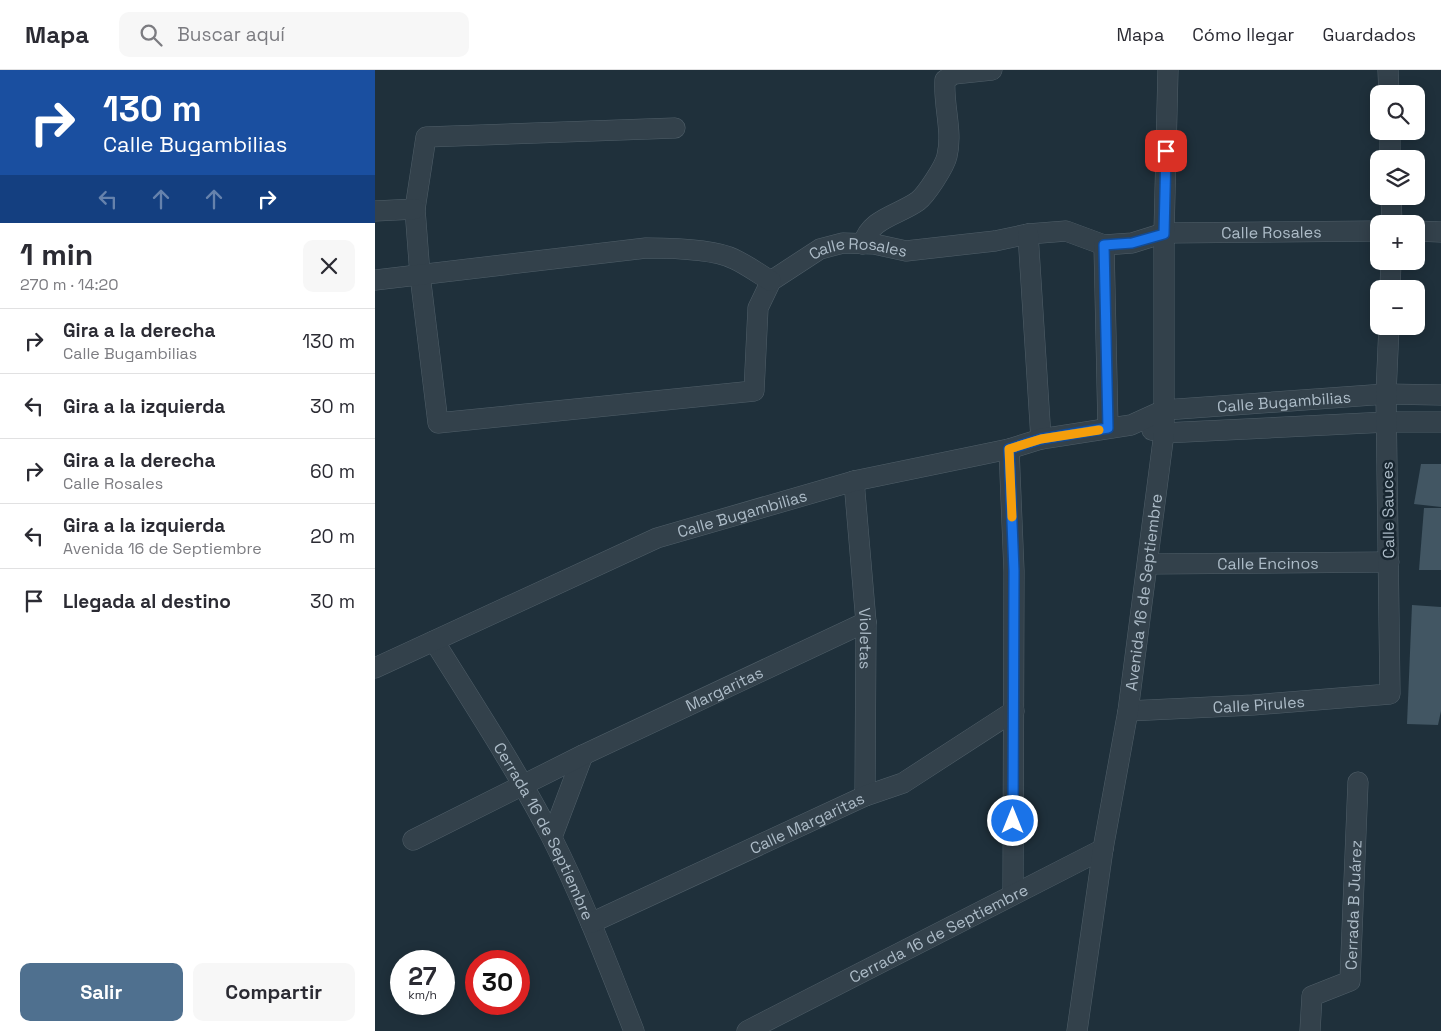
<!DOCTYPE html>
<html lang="es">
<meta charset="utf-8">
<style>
:root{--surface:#fff;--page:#f7f7f7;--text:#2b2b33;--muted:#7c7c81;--line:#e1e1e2;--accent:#4f708f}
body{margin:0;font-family:"Space Grotesk",sans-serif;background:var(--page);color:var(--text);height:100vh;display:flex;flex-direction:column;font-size:19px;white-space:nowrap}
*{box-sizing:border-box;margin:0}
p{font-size:16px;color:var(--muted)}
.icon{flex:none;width:28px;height:28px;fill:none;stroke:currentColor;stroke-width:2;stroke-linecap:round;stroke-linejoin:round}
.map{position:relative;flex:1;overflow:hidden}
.details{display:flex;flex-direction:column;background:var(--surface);width:375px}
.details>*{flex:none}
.guide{background:#1a4fa0;color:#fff;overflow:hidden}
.fabs{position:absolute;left:995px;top:15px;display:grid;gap:10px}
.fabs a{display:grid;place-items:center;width:55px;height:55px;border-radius:10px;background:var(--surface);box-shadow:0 2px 12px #0003;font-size:25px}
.speed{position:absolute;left:15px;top:880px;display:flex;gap:10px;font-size:25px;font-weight:700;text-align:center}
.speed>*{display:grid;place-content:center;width:65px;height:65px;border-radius:50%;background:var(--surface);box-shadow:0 2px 12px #0003;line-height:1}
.speed small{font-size:12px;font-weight:400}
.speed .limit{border:8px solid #d22;background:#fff;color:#111}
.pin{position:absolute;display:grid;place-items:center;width:42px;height:42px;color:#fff;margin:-21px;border-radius:10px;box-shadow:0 2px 8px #0006}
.me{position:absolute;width:55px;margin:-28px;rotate:0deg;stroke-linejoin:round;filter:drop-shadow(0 0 4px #0008)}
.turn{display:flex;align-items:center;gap:18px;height:105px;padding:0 20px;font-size:22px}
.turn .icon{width:65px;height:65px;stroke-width:2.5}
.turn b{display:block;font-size:35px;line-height:42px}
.lanes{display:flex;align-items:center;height:48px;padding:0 20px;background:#0003;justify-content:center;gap:25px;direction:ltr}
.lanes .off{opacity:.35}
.round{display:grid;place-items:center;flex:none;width:52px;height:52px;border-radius:10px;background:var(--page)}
.headline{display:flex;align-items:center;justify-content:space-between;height:85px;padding:0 20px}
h1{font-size:30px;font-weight:600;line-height:38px}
.cta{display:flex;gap:10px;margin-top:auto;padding:10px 20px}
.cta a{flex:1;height:58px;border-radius:10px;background:var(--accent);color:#fff;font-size:20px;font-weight:600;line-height:58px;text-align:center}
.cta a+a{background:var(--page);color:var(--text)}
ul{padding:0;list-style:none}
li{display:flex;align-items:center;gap:15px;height:65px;padding:0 20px;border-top:1px solid var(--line)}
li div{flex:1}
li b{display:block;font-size:19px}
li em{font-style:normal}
header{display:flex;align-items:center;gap:30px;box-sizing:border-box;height:70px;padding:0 25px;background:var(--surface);border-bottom:1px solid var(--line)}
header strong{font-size:24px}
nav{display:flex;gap:28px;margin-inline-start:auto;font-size:18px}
.search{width:350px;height:45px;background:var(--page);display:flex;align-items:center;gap:12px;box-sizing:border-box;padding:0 18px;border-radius:10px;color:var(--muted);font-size:19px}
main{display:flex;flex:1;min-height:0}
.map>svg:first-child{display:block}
.building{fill:#425663}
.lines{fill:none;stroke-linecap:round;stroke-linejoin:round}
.street-casing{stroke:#505f69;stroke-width:21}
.street{stroke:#33414b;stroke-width:20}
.route-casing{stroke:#114b97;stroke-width:12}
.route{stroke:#1a73e8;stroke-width:9}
.slow{stroke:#f59e0b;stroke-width:9}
.labels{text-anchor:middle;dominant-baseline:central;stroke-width:5;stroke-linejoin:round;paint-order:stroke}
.street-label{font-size:16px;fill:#adbcc8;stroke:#182630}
</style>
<header>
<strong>Mapa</strong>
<div class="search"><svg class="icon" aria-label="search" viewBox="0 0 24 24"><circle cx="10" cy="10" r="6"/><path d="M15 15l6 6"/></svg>Buscar aquí</div>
<nav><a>Mapa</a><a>Cómo llegar</a><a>Guardados</a></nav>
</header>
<main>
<section class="details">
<div class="guide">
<div class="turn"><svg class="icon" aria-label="right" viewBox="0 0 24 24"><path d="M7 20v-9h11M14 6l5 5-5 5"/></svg><div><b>130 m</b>Calle Bugambilias</div></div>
<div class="lanes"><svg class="icon off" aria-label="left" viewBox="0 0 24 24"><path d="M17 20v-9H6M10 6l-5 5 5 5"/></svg><svg class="icon off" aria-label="ahead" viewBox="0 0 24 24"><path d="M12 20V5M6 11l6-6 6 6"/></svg><svg class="icon off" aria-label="ahead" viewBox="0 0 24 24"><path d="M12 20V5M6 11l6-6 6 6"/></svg><svg class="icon" aria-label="right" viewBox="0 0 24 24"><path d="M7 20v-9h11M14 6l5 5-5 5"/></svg></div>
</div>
<div class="headline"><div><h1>1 min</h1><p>270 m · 14:20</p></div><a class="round"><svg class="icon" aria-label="close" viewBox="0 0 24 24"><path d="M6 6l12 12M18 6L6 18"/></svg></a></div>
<ul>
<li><svg class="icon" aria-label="right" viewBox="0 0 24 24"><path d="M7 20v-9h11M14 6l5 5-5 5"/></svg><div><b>Gira a la derecha</b><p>Calle Bugambilias</p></div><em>130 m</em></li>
<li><svg class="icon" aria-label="left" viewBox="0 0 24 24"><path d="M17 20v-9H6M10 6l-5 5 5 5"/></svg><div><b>Gira a la izquierda</b></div><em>30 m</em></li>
<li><svg class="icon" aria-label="right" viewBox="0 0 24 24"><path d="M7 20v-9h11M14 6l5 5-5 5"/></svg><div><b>Gira a la derecha</b><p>Calle Rosales</p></div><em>60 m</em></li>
<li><svg class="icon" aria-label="left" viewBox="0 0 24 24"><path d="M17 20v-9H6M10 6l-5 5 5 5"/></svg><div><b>Gira a la izquierda</b><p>Avenida 16 de Septiembre</p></div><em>20 m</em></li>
<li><svg class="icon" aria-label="arrive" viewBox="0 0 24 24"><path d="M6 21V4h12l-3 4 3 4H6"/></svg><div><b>Llegada al destino</b></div><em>30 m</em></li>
</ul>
<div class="cta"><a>Salir</a><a>Compartir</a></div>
</section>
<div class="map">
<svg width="1066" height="961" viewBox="0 0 1066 961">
<rect width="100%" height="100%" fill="#1f303b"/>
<g class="building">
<path d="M1046,394H1066V437L1039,434Z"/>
<path d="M1049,438H1066V500H1044Z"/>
<path d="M1037,535L1066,537V641L1063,655L1032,654Z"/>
</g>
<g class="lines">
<g class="street-casing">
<g id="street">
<path d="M1013,0L1014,24"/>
<path id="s1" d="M300,58L51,67L40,139L45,205L63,353L379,321L383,238L396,211L445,179L468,173L499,174L531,181L620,171L653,164L691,161L729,175L757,173L789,163L1004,161"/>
<path d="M1015,61V89"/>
<path d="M1016,126L1017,154"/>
<path d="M0,141L40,139"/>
<path d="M1041,161L1066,162"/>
<path d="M653,164L666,369"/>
<path d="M488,174C495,148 524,145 543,131C551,125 570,96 572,86C578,61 568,35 570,10L579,4L617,0"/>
<path d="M729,175L733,358"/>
<path d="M0,210L271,178C294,178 339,179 359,189C372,195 384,204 396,211"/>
<path d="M1015,219L1016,191"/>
<path d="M777,360L789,363L1012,352H1066"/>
<path d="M634,379L639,501L638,824"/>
<path id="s2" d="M479,411L491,552L490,726"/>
<path id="s3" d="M773,494L1014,492"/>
<path id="s4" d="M59,571C99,635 141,699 176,766C208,829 233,895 259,961"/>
<path id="s5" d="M0,598L282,468L479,411L634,379L666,369L756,355L789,340L1011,324L1066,325"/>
<path id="s6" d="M753,641L878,635L1015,624L1011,324L1014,256"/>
<path d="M177,767L208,685"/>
<path id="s7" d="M38,770L208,685L491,552"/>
<path id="s8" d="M216,853L490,726L528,713L639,641"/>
<path id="s9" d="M372,961L728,779"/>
<path id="s10" d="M702,961L728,779L753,641L789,363V163L793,0"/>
<path id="s11" d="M935,961L937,926L975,911L983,712"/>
</g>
</g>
<use href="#street" class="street"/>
</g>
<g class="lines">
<g class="route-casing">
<path id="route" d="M638,751L639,501L634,379L666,369L733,358L729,175L757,173L789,164L791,81"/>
</g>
<use href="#route" class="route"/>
<path class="slow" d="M637,447L634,379L666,369L724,360"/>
</g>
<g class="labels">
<g class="street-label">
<text stroke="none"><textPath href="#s1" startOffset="1485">Calle Rosales</textPath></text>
<text stroke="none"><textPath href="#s1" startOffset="1065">Calle Rosales</textPath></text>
<text stroke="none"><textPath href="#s5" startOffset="955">Calle Bugambilias</textPath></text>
<text transform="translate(1013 440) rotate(-91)">Calle Sauces</text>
<text stroke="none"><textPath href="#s5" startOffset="399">Calle Bugambilias</textPath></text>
<text stroke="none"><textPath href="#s3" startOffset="120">Calle Encinos</textPath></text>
<text stroke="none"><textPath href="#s10" startOffset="444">Avenida 16 de Septiembre</textPath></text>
<text stroke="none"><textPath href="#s2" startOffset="158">Violetas</textPath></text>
<text stroke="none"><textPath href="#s7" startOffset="346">Margaritas</textPath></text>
<text stroke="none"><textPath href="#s6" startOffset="131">Calle Pirules</textPath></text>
<text stroke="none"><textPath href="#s8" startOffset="238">Calle Margaritas</textPath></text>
<text stroke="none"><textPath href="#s4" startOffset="220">Cerrada 16 de Septiembre</textPath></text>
<text stroke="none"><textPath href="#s11" startOffset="152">Cerrada B Juárez</textPath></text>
<text stroke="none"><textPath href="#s9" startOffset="215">Cerrada 16 de Septiembre</textPath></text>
</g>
</g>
</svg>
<div class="fabs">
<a><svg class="icon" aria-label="search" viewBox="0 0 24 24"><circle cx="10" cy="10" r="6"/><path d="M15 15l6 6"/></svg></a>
<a><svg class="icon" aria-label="layers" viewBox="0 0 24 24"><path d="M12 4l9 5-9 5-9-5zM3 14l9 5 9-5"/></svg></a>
<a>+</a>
<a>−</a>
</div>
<div class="speed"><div>27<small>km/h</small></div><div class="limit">30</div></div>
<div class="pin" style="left:791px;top:81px;background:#d93025"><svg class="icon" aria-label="arrive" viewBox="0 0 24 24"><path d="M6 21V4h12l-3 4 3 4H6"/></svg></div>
<svg class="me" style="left:638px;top:751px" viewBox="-20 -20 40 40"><circle r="17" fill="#1a73e8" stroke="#fff" stroke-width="3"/><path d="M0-11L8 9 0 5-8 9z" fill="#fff"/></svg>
</div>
</main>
